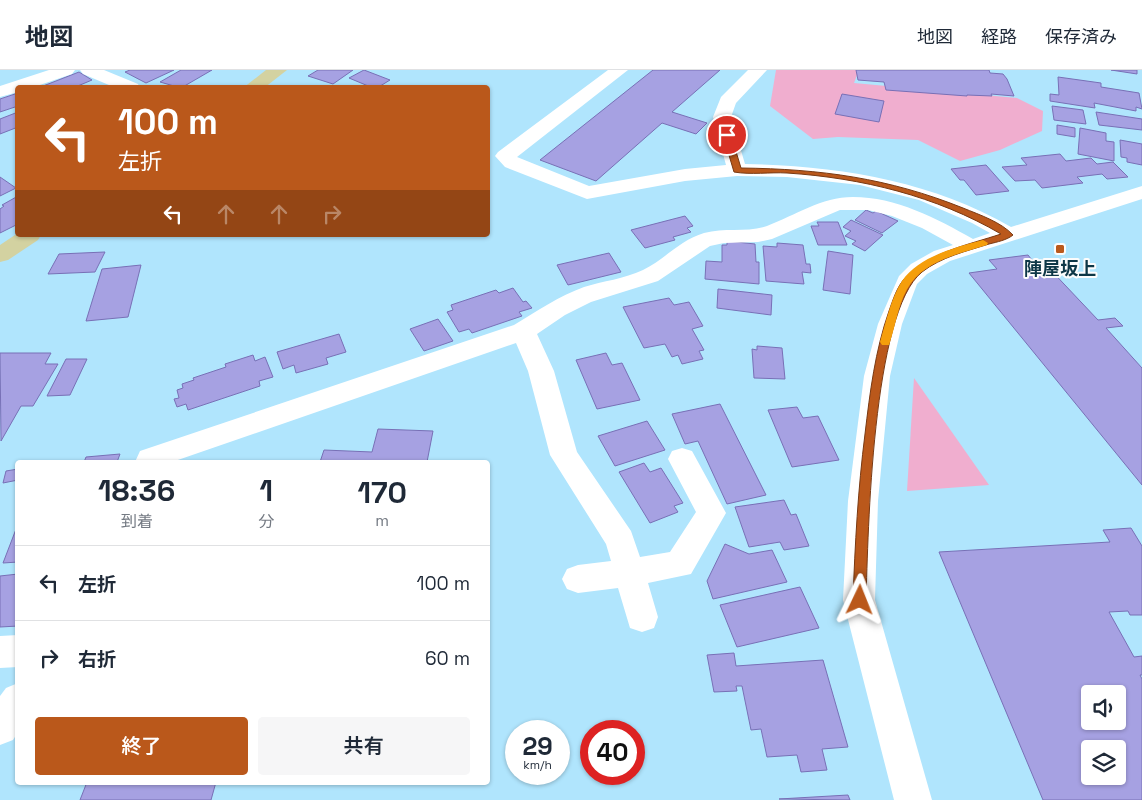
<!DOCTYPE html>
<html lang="ja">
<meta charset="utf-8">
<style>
:root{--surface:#fff;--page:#f6f6f7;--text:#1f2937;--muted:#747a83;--line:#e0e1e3;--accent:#ba581b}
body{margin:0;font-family:"Space Grotesk","Noto Sans JP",sans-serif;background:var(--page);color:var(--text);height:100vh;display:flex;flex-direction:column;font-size:19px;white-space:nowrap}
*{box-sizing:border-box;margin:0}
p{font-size:16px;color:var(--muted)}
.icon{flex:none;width:28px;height:28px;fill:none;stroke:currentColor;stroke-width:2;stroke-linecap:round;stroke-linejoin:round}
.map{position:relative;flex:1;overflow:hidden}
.drawer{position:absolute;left:15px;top:390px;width:475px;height:325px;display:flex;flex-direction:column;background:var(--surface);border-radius:5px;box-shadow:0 1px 4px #0004}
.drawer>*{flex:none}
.guide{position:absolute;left:15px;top:15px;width:475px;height:152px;border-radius:5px;box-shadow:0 1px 4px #0004;background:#ba581b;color:#fff;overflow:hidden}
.buttons{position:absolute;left:1081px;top:615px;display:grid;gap:10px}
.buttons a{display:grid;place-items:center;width:45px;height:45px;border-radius:5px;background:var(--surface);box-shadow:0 1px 4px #0004;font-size:25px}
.speed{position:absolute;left:505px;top:650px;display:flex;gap:10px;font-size:25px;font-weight:700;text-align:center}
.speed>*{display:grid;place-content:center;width:65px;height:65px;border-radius:50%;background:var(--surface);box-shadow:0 1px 4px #0004;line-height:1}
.speed small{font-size:12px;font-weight:400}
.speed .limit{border:8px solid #d22;background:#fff;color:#111}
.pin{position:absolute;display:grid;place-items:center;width:42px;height:42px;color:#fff;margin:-21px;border:2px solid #fff;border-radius:50%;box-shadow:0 1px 5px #0007}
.me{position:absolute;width:55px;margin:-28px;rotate:2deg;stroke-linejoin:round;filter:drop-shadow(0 0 4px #0008)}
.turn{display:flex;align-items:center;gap:18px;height:105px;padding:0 20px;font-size:22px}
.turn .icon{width:65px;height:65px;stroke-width:2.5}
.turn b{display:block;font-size:35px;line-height:42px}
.lanes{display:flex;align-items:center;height:48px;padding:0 20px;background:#0003;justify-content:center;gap:25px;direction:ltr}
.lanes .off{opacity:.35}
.eta{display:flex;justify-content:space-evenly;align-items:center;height:85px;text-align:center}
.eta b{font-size:30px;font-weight:600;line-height:35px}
.primary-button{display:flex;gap:10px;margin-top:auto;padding:10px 20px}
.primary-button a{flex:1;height:58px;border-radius:5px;background:var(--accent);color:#fff;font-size:20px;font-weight:600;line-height:58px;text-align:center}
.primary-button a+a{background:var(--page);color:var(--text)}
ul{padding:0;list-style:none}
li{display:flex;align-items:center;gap:15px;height:75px;padding:0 20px;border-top:1px solid var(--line)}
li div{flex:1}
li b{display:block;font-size:19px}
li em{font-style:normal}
header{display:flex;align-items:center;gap:30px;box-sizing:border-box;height:70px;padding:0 25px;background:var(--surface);border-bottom:1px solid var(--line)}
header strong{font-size:24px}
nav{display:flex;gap:28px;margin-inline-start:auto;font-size:18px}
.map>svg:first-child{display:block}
.green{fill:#f0aecf}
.building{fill:#a6a1e2;stroke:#7870b6;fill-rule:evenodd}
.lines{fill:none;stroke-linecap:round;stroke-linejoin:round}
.minor{fill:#fff;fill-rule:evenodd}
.major{fill:#d3d2a1;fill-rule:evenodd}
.route{fill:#ba581b;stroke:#793912}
.slow{fill:#f59e0b}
.poi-dot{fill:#ba581b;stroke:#fcfcfc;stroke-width:2}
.labels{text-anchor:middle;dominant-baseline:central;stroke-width:4;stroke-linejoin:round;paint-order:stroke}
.poi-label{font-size:18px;font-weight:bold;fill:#0d3747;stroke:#fcfcfc}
</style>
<header>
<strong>地図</strong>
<nav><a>地図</a><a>経路</a><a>保存済み</a></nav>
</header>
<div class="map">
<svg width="1142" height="730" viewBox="0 0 1142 730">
<rect width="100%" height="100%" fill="#b0e5fd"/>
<g class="green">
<path d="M776,0H859L854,13L1017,28L1043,41L1042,61L1000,80L960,91L918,70L838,67L813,69L770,36Z"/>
<path d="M914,308L989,415L907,421Z"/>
</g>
<g class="building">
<path d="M130,0H174L146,13L125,2Z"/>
<path d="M181,0H212L181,18L160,12Z"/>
<path d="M318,0H353L333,14L308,6Z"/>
<path d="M364,0L390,10L377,18H373L349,8Z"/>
<path d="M653,0H720L672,42L707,53L696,64L662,53L596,111L540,90Z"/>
<path d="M856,0H989L990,3L1003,4L1007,9L1014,26L991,24L992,26L967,25V26L886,20L884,12L858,10Z"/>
<path d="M1111,0H1137V4Z"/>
<path d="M79,2L92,10L73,18H38Z"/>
<path d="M1058,7L1101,13V17L1139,23L1142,39L1136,37V41L1094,33L1095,38L1050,31V24L1059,25Z"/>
<path d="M18,23V36L0,42V29Z"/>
<path d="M842,24L884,31L879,52L835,44Z"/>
<path d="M1052,36L1083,40L1086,54L1054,50Z"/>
<path d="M18,42V57L0,64V49Z"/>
<path d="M1096,42L1142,49V60L1099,55Z"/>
<path d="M1057,55L1075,58V67L1057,64Z"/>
<path d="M1080,58L1106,63V71L1114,72V91L1078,84Z"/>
<path d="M1120,70L1142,74V95L1127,92V88L1121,87Z"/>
<path d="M1060,84L1066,91L1091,88L1097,94L1113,92L1128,107L1107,109L1102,104L1077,107L1083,113L1042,118L1035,110L1015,111L1002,97L1027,95L1021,88Z"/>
<path d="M986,95L1009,121L976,125L964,110H960L951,99Z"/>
<path d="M0,107L16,118L0,126Z"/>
<path d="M18,126V154L0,163V139L4,136L2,135Z"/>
<path d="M866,140L873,143L876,141L898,151L882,163L855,150Z"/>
<path d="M685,146L693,156L687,158L691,162L673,167L675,170L645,178L631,160Z"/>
<path d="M851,150L883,165L865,181L852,174L856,171L845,166L851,161L843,157Z"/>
<path d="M817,152H838L847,175H818L811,156H819Z"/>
<path d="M727,171L755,174L756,192H759V214L705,209L706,191L722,192V175H727Z"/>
<path d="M777,173L803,175L806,194H810L811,203L802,202L804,214L766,211L763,176L777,177Z"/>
<path d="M828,181L853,185L850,224L823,220Z"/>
<path d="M105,182L95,202L48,204L59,184Z"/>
<path d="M609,183L621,202L568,215L557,195Z"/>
<path d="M1028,185L1032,190L1037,189L1043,196H1047L1098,250L1115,248L1123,256L1106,258L1142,298V415L969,203L997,199L989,190Z"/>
<path d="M141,195L128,247L86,251L102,199Z"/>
<path d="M513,218L523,232L526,231L532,238L519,242L522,246L472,263L469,259L459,262L447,242L453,240L451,235L496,220L499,223Z"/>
<path d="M718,219L772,225L771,245L717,238Z"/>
<path d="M669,228L674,235L689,232L703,256L692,259L704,280L699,281L703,289L682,294L678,285L672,287L665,274L644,278L623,237Z"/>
<path d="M438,249L453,271L424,281L410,259Z"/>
<path d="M339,264L346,282L326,288L328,294L296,303L294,295L283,299L277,282Z"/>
<path d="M757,276L782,278L785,309L754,308L752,279L757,280Z"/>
<path d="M0,283H51L45,294H58L33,336H21L1,371Z"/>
<path d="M606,283L612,295L622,293L640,330L597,339L576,290Z"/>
<path d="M253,285L255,291L265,287L273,307L259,311L260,316L188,340L186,334L177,337L174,329L179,328L177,320L183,318L182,314L194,310L193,308L226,297L225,294Z"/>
<path d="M66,289H87L70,325L47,326Z"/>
<path d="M720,334L766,425L727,434L698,371L685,374L672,344Z"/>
<path d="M797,337L803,348L818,346L839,390L792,397L768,340Z"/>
<path d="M647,351L665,380L615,396L598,366Z"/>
<path d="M378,359L433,361L427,392H320L324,380L372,382Z"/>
<path d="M120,384L117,392H84L86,387Z"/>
<path d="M644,393L650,402L661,398L683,433L674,436L678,442L650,453L619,402Z"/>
<path d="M18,399V410L3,413L6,401Z"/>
<path d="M784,430L791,445L796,444L809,476L784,480L780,472L749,477L735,437Z"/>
<path d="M18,454V492L3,493Z"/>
<path d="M1131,458L1142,476V545H1130L1128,541L1109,542L1134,587L1142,586V605H1140L1142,609V730H1043L939,482L1110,472L1103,460ZM1090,624H1118V651H1090ZM1090,679H1118V706H1090Z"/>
<path d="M725,474L749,484L772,480L787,512L713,529L707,511Z"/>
<path d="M18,504V556L0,557V506Z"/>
<path d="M800,517L819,558L737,577L720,535Z"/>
<path d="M734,583L736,596L823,590L848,677L822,679L827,700L801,702L797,685L767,687L761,659L751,660L742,616H736L737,621L714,622L707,585Z"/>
<path d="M87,712H216L211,730H80Z"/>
<path d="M848,725L850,730L779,729Z"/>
</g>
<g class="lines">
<g class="minor">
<path d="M49,0H75L72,4L31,18H18V22L0,27V16Z"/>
<path d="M80,0H104L138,14L140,18H116L83,4Z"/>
<path d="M608,0H628L517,87L589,116L685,99L726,95L713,47L721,27L748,0H767L736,33L731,47L745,94C838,96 929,110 1011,157L1142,116V129L950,191L927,204L917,214L902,254L890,306L878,431L875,530L932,730H894L843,530L848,431L864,306L878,254L899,206L911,194L934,181L953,175L922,158L892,146L868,140H840L772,169L758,172L724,173L710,176L658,211L591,232L565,245L537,264L554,301L577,382L631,461L640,487L670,482L696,442L668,389L672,381L682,378L692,381L726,443L691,504L648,513L658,547L654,558L642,562L630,558L618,518L578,523L567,519L562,509L567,499L578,495L611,491L606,474L550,385L528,301L516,273L172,392H135L140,381L514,255C537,241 559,226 584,217C603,211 624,209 643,200C664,190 680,170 704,163C725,157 747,163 767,156C796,145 821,127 853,127C896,127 936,148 973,169L990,163L972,153L919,130L860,115L787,107L737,106L685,111L587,129L505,97L495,86L498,82Z"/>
<path d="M18,565V597L0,598V566Z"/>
<path d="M18,613V662L13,670L0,675V626L6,618Z"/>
</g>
<g class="major">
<path d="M266,0H287L264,18H243Z"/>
<path d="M18,163V165H41L38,170L8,190L0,192V175Z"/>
</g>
</g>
<path class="route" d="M725,63L731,65L741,98C821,99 888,108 963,138C980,145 1001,152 1013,165C1007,170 997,172 989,174C967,181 941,187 922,202C872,242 868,464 866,530L864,534L860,536L855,534L853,530C855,474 858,419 865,364C870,322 875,281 889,241C893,230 897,216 906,207C930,182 968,175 1001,164C936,126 862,108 787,103C770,102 751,105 734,102L723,65Z"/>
<path class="slow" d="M983,170L988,173L987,175C961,183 928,190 911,213C899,229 896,254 890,272L889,275H882L880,272C886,252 891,228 902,211C919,186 957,177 983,170Z"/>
<rect class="poi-dot" x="1055" y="174" width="10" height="10" rx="2.5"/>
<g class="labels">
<g class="poi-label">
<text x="1060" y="198">陣屋坂上</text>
</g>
</g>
</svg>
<div class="buttons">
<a><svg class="icon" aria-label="sound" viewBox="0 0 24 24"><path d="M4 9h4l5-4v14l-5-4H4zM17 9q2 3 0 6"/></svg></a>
<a><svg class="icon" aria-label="layers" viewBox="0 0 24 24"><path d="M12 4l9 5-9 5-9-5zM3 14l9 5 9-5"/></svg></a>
</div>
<div class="speed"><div>29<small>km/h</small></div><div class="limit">40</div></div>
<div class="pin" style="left:727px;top:65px;background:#d93025"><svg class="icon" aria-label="arrive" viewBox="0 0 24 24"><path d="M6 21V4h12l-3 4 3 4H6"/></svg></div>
<svg class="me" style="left:860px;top:530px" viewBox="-20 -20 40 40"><path d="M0-17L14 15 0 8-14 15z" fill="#ba581b" stroke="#fff" stroke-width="4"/></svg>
<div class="guide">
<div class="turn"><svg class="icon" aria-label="left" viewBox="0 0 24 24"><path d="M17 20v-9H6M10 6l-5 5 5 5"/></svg><div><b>100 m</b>左折</div></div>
<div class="lanes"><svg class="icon" aria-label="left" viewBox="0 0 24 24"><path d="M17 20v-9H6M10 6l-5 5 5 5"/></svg><svg class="icon off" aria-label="ahead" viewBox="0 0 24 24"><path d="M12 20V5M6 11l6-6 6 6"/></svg><svg class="icon off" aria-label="ahead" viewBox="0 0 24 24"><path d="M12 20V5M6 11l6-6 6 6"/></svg><svg class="icon off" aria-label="right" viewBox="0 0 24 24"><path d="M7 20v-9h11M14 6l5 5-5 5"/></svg></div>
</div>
<section class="drawer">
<div class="eta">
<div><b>18:36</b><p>到着</p></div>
<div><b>1</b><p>分</p></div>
<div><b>170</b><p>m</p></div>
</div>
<ul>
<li><svg class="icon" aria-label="left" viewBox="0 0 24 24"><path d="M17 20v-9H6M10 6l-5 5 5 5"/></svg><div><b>左折</b></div><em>100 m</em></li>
<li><svg class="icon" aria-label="right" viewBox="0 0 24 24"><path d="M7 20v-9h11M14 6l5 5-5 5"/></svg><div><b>右折</b></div><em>60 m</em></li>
</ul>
<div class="primary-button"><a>終了</a><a>共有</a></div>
</section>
</div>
